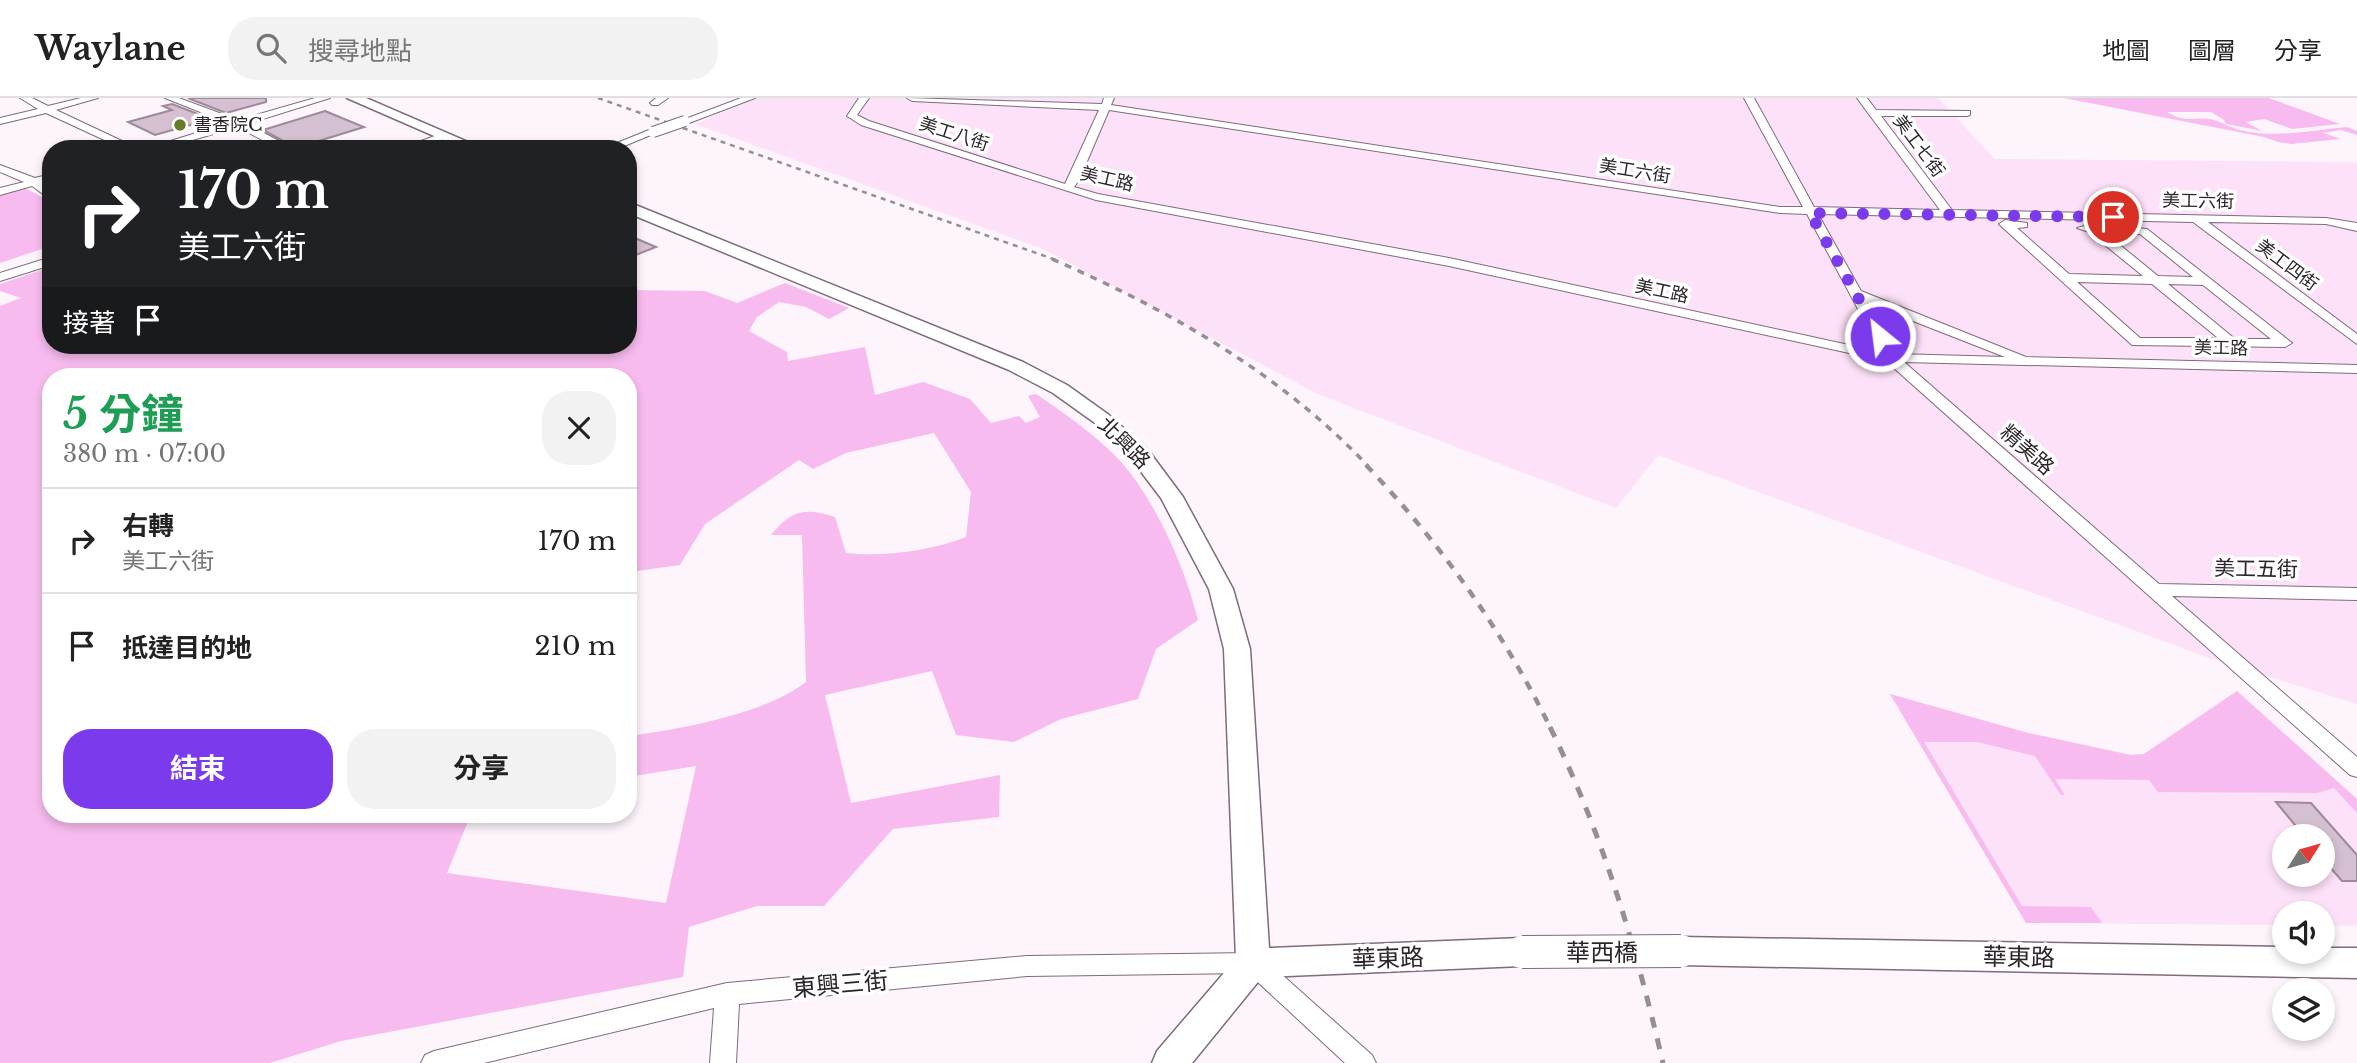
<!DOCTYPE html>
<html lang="zh-TW">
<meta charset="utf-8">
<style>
:root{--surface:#fff;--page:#f2f2f2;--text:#222;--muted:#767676;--line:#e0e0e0;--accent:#7c3aed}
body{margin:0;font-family:"Libre Baskerville","Noto Sans TC",serif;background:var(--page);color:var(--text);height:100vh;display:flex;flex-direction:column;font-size:26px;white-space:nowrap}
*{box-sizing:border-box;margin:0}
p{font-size:23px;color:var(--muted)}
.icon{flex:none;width:38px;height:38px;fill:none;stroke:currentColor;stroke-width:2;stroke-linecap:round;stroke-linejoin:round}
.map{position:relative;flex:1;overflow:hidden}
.details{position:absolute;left:42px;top:270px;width:595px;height:455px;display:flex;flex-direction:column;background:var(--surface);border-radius:28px;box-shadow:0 4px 10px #0003}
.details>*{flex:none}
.guide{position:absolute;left:42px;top:42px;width:595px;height:214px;border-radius:28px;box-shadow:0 4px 10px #0003;background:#202124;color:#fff;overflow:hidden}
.needle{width:46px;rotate:53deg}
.tools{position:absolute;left:2272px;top:726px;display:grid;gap:14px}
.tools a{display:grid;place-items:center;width:63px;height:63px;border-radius:50%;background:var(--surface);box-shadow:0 4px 10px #0003;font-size:35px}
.pin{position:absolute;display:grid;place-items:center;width:60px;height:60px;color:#fff;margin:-30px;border:4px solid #fff;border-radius:50%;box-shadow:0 2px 7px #0007}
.me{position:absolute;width:77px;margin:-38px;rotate:331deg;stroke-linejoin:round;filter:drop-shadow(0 0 5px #0008)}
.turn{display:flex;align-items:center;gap:24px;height:147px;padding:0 21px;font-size:32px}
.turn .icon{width:91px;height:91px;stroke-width:2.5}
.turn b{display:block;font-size:49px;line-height:60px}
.then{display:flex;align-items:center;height:66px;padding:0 21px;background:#0003;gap:14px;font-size:26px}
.round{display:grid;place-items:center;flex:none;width:74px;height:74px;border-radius:28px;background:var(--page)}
.headline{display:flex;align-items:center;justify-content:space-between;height:119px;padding:0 21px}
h1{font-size:42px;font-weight:700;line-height:52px;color:#1e9e55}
.cta{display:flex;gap:14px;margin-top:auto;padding:14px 21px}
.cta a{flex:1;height:80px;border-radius:28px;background:var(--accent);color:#fff;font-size:28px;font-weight:700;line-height:80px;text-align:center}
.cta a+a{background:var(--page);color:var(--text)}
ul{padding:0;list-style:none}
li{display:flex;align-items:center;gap:21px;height:105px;padding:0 21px;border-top:2px solid var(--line)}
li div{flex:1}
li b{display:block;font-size:26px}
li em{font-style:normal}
header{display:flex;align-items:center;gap:42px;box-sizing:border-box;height:98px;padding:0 35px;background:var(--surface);border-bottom:2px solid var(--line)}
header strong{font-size:33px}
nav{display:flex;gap:38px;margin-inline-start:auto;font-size:24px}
.search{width:490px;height:63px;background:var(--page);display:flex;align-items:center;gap:18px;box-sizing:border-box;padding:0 24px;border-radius:28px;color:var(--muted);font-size:26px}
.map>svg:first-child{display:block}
.built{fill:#fde1f8;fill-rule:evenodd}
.green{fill:#f8bbef;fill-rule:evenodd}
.building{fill:#d5c0d2;stroke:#9c8999;stroke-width:2}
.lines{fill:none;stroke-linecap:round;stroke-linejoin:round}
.street-casing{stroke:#7e6b7b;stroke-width:2}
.secondary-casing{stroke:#7e6b7b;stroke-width:3}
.street{fill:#fff;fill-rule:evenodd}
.secondary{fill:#fff;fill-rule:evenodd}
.rail-far3{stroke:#968e95;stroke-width:2.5;stroke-dasharray:5 5;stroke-linecap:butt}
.rail-far2{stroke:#968e95;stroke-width:3.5;stroke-dasharray:7 7;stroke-linecap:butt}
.rail-far1{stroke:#968e95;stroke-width:4.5;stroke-dasharray:9 9;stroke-linecap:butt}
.rail{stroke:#968e95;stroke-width:5;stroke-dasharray:11 11;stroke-linecap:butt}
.street-bridge-casing{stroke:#7e6b7b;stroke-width:12;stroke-linecap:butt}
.secondary-bridge-casing{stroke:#7e6b7b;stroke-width:34;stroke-linecap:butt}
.street-bridge{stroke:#fff;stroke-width:10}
.secondary-bridge{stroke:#fff;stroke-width:32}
.route{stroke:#7c3aed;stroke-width:12;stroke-dasharray:0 21.6}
.poi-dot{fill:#687b2b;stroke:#fff;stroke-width:2.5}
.labels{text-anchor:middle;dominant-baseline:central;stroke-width:7;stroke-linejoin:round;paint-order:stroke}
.far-poi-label{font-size:18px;fill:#2c242a;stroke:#fff;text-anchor:start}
.far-street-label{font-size:18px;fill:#2c242a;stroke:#fff}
.street-label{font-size:21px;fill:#2c242a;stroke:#fff}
.near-street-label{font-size:24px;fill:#2c242a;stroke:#fff}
</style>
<header>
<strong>Waylane</strong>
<div class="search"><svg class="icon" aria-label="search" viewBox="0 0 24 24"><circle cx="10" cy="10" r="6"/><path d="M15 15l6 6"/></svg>搜尋地點</div>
<nav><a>地圖</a><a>圖層</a><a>分享</a></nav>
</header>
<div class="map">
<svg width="2357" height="965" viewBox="0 0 2357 965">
<rect width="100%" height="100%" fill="#fdf4fc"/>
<g class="built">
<path d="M758,0H1938L1995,61L2357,64V606L2212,561L1658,357L1616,410L1320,297L1043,151L695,26Z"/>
<path d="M2237,593L2357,701V828L2322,827V816H2284V827L2026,825L1890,596L2028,635L2131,657L2144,656ZM2284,738H2322V777H2284Z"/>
</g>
<g class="green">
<path d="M2064,0H2269L2340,26L2292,31L2264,21L2246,24L2262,33L2226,26L2224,22L2211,14H2167C2188,27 2196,17 2214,22C2224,25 2233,31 2244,33C2277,40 2314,32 2347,29L2357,33V37L2341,32L2323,35L2341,41L2291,46L2278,44L2264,39Z"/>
<path d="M25,90L51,104V148L0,165V97Z"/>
<path d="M51,169V247H628V192L705,193L737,205L785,185L849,210L829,221L806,209L779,204L757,219L749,233L787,254L788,263L865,249L875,297L923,284L970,301L991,325L1019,318L1026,325L1040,319L1028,298L1036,296C1067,317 1109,346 1131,376C1162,418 1185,471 1198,522L1156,551L1138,601L1061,621L1014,644L956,637L932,573L825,597L851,705L1000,677L999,719L893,731L824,808H757L689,829L683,879L341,943L270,965H0V208L21,200L0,193V186ZM51,278H628V495L637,473L680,467L705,426L799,362L813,371L846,355L934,335L971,394L966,439C930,453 884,459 846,455L835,419C805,409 791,412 771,437H802L806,584C765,616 680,631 628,638V679L696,668L666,805L447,775L471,716H51Z"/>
<path d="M2237,593L2357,701V715L2334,690L2317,695L2158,694L2149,682L2055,681L2065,697H2061L2035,658L1977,644H1924L2022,808L2091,809L2102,825H2026L1890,596L2028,635L2131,657L2144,656Z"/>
</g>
<g class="building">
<path d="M194,0H266V4L226,15L190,1Z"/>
<path d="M172,6L211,21L155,37L128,24L172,12L163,8Z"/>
<path d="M325,13L364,29L296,50L263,32Z"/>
<path d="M628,137L656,149L628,160Z"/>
<path d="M2276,704L2311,705L2357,757V783H2342L2322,760V738H2304Z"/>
</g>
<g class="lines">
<g class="street-casing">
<g id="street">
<path d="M20,0H32L48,8L81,0H98L56,12L139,51H124L46,15L0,26V20L38,11Z"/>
<path d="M165,0H179L238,22L315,0H330L247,26L294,51H280L237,29L162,51H145L228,25Z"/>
<path d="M656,0H668L658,7H652L650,5Z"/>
<path d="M741,0H755L689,25L680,23Z"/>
<path d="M859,0H869L857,17L869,23L1065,86L1099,12L912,3L907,0L1102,6L1104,0H1114L1111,7L1780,109H1803L1744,0H1754L1814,109L1940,112L1857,0H1867L1876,12L1970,13V17L1967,18H1881L1952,112L2326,120L2357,125V133L2326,126L2208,124L2357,236V246L2193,124L1818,116L1861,193L2026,259L2357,267V275L1904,264L2159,486L2357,490V502L2172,498L2357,659V679L2350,677L1886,263L1449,168L1096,102L861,27L847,18ZM1109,12L1780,115L1807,116L1881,254L1449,160L1098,96L1074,89L1079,82ZM1867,205L2005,259L1896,256Z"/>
<path d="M649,32L658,34L617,51H602Z"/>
<path d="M443,35L448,38L447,40L415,51H399Z"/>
<path d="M0,67L35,80L51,76V83L42,85L51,93V102L32,88L0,97V90L24,84L0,74Z"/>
<path d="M2005,122L2027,125V129L2017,130L2069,176L2143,178L2089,134L2077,130L2092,126L2147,131L2292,245L2285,249L2132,247L2001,128L1999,126ZM2105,135L2140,136L2193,179L2158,178ZM2077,184L2152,186L2218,240H2140ZM2168,186L2203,187L2271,241H2235Z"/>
<path d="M51,159V167L0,183V175Z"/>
<path d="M1253,855L1261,858L1372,957L1376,965H1345L1248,875L1027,878L739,906L736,965H710L714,910L484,965H421L425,957L434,953L727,885L1027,858Z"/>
</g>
</g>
<g class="secondary-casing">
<g id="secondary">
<path d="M347,0H366L484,51H464Z"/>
<path d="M628,104L1023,264L1067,287L1109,317L1148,352L1183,399L1233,491L1250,551L1269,850L1522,840L1534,844L1539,854L1534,864L1522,868L1262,879L1192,965H1152L1157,953L1236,861L1224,551L1209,491L1161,400L1132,362L1095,325L1053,295L1009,272L628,115Z"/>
<path d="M1681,839L2284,849V854H2322V850H2357V880L1681,867L1669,863L1665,853L1669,843Z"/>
</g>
</g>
<use href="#street" class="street"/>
<use href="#secondary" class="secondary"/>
<path class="rail-far3" d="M598,0L1056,162"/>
<path class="rail-far2" d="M1052,161C1169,212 1280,275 1368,368"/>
<path class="rail-far1" d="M1366,367C1441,446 1503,533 1551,631"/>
<path class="rail" d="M1550,629C1603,737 1636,849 1663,965"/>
<g class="street-bridge-casing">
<path id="street-bridge" d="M653,34L685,23"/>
</g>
<g class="secondary-bridge-casing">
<path id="secondary-bridge" d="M1522,854L1681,853"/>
</g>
<use href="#street-bridge" class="street-bridge"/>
<use href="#secondary-bridge" class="secondary-bridge"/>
</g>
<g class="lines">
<path class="route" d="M1880,238L1810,115L2113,119"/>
</g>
<circle class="poi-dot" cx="180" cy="27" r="7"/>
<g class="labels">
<g class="far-poi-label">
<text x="194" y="27">書香院C</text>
</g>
<g class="far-street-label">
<text transform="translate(954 36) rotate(18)">美工八街</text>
<text transform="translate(1919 48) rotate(53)">美工七街</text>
<text transform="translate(1635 73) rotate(9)">美工六街</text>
<text transform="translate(1107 81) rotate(13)">美工路</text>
<text transform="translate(2198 103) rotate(1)">美工六街</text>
<text transform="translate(2287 167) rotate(37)">美工四街</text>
<text transform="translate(1662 193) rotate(12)">美工路</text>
<text transform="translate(2221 250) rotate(1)">美工路</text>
</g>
<g class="street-label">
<text transform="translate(1124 345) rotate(45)">北興路</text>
<text transform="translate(2027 352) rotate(41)">精美路</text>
<text transform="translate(2256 471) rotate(1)">美工五街</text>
</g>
<g class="near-street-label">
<text x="1602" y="854">華西橋</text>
<text transform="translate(2019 859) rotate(1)">華東路</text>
<text transform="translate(1388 860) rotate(-2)">華東路</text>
<text transform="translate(840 886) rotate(-5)">東興三街</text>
</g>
</g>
</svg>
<div class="tools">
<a><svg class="needle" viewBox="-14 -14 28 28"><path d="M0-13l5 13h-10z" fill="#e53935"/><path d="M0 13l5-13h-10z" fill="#767676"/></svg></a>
<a><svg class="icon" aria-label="sound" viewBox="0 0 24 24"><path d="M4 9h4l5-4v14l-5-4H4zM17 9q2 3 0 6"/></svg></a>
<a><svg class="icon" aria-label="layers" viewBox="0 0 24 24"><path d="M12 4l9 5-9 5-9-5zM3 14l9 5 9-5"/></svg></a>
</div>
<div class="pin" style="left:2113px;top:119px;background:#d93025"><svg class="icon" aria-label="arrive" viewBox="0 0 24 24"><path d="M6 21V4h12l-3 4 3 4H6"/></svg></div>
<svg class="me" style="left:1880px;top:238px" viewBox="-20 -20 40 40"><circle r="17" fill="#7c3aed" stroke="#fff" stroke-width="3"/><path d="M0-11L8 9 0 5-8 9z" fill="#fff"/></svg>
<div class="guide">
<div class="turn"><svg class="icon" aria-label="right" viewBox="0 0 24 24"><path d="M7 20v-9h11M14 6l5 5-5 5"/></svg><div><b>170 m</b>美工六街</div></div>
<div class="then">接著<svg class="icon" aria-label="arrive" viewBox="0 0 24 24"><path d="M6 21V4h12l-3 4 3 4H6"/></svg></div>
</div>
<section class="details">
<div class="headline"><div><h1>5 分鐘</h1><p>380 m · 07:00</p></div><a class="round"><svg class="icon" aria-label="close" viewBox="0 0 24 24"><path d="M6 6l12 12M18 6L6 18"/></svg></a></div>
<ul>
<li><svg class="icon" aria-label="right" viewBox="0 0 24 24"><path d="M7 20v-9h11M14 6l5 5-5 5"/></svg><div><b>右轉</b><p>美工六街</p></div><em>170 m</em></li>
<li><svg class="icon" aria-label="arrive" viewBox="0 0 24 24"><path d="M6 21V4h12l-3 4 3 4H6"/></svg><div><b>抵達目的地</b></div><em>210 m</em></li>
</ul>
<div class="cta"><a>結束</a><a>分享</a></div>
</section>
</div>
